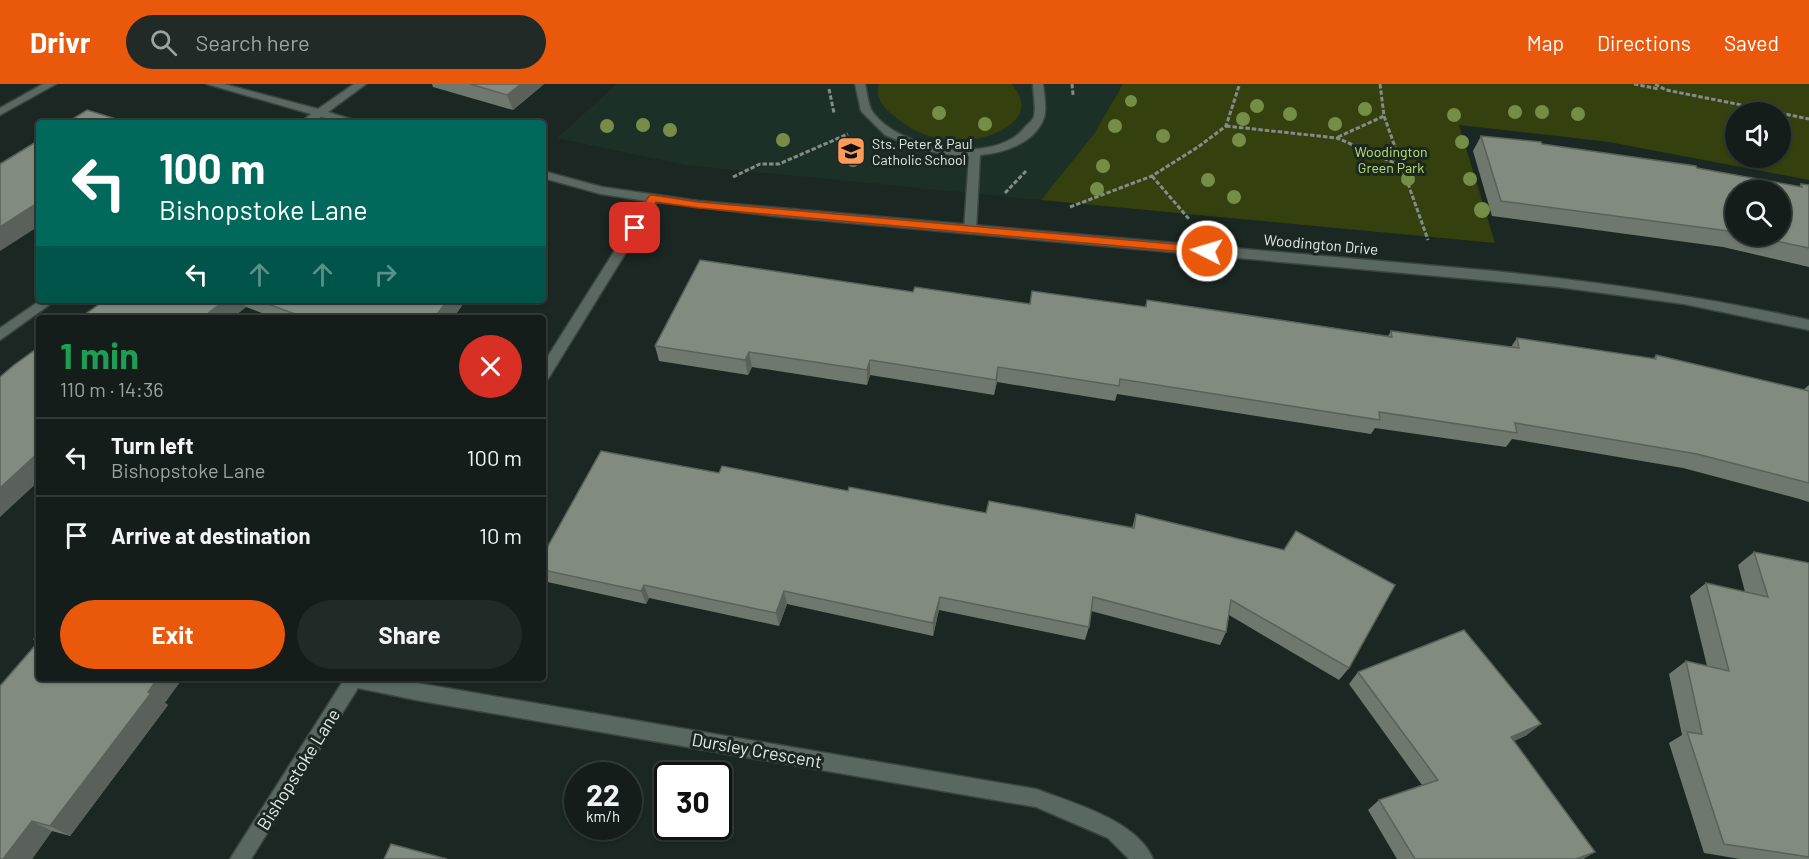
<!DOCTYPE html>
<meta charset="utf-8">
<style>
:root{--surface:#141d1a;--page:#212a27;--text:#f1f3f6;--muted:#9da2a2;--line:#333b39;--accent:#ea580c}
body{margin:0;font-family:Barlow,sans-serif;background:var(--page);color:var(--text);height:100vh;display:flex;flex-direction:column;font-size:22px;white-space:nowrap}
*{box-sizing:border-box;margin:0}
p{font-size:20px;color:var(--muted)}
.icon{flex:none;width:33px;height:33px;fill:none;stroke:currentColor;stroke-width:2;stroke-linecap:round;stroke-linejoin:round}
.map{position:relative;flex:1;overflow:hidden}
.drawer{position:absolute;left:36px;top:231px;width:510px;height:366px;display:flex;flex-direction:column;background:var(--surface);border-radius:6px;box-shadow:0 2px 4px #0004,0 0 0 2px var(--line)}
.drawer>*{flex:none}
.top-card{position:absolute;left:36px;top:36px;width:510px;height:183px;border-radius:6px;box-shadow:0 2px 4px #0004,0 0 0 2px var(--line);background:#00695c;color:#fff;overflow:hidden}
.buttons{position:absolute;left:1725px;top:18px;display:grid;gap:12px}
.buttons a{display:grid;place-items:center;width:66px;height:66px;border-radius:50%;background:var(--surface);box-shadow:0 2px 4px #0004,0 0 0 2px var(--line);font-size:30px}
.speed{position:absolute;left:564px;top:678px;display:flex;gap:12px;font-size:30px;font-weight:700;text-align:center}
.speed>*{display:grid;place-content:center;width:78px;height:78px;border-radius:50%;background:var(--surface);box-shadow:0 2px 4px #0004,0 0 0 2px var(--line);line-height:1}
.speed small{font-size:15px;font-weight:400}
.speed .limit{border:3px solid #111;border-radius:9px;background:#fff;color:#111}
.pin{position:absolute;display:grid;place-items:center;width:51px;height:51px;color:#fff;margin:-26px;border-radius:12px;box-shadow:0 3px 9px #0006}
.me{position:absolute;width:66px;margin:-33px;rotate:275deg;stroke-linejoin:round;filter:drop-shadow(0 0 4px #0008)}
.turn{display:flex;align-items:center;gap:21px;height:126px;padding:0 24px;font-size:27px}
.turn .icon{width:78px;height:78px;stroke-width:2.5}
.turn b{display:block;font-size:42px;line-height:51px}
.lanes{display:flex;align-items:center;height:57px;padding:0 24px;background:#0003;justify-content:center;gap:30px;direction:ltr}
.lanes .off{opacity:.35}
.round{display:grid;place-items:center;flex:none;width:63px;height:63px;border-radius:32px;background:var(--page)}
.summary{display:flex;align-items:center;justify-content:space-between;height:102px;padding:0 24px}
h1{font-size:36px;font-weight:700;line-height:45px;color:#1e9e55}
.primary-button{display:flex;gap:12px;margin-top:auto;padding:12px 24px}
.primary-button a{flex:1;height:69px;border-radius:36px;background:var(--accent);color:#fff;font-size:24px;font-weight:700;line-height:69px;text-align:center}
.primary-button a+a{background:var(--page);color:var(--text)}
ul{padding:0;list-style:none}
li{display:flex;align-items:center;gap:18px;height:78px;padding:0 24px;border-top:2px solid var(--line)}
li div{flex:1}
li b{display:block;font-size:22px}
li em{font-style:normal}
header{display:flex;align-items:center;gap:36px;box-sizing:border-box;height:84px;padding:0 30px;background:var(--accent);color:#fff}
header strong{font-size:28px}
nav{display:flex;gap:33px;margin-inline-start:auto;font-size:21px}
.search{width:420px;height:54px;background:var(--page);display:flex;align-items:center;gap:15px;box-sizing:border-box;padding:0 21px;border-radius:33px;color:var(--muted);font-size:22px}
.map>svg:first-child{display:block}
.built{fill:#1d3028}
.green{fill:#34400e;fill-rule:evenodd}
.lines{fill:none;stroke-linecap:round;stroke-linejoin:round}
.lane-casing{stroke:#3a4440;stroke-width:3}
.street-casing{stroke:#3a4440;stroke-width:3}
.secondary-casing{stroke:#3a4440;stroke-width:3}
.path{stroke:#828c88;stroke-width:3;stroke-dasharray:4.5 2;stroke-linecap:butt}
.lane{fill:#5a6862;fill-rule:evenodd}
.street{fill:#5a6862;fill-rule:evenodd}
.secondary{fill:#5a6862;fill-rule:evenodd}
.tree{fill:#768d48}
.wall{fill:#6f786e;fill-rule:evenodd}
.shaded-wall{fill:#5a615a}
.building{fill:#818b80;stroke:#5a615a;stroke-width:1.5}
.route{fill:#ea580c;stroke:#983908;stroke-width:1.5}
.labels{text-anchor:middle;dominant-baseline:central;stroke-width:6;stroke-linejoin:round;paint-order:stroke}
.far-poi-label{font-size:14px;fill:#e2eae6;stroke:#1b2722;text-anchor:start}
.far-park-label{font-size:14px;fill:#c1e167;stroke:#1b2722}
.street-label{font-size:15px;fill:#e2eae6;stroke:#1b2722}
.near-street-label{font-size:18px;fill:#e2eae6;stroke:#1b2722}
</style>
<header>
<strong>Drivr</strong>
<div class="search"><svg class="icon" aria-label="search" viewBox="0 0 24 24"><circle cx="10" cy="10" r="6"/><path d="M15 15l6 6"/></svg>Search here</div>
<nav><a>Map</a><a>Directions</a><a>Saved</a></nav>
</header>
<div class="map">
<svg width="1809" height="775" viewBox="0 0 1809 775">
<rect width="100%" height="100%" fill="#1b2722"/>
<path class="built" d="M617,0H1123L1094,50L1041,116L685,81L557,54Z"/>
<g class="green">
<path d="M879,0H1011C1040,30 1003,51 974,55C959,57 943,56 929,52C915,48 904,40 893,31C883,23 875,14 879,0Z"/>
<path d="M1123,0H1809V96L1609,58L1459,41L1495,159L1041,116L1094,50ZM1736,28H1780V74H1736Z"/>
</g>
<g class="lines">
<g class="lane-casing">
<path id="lane" d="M855,0H865C867,8 868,20 872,27C898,66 996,82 1025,43C1028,40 1033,36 1034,32C1036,23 1033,9 1033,0H1043C1044,9 1047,25 1044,34C1035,59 1004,69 980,71L976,146L970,150L964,146L969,72H958L921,66L885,51L861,27Z"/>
</g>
<g class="street-casing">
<g id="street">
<path d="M207,0H224L318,25L354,0H366L328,28L363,39H346L321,33L312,39H300L311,30Z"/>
<path d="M543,87L602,103L699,117L1494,187C1600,198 1705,213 1809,236V246L1684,220L1558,203L774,132L657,118L548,295L543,296V280L646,117L601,110L543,94Z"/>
<path d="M41,216H56L0,256V244Z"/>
<path d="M345,594H388L1036,705C1072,719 1137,736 1153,775H1129L1108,754L1036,723L421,617L358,604L251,775H230Z"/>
</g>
</g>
<g class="secondary-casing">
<path id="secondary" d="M43,0H56L0,31V24Z"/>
</g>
<g class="path">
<path d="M1072,0L1073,11"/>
<path d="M1380,0L1384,32L1428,156"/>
<path d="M1634,0L1659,5"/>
<path d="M1655,0L1666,6L1777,28"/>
<path d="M829,5L834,29"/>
<path d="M1780,29L1809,35"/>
<path d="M1226,42L1337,54L1399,81"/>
<path d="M1338,53L1384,32"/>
<path d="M1152,92L1189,135"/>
<path d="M733,93L760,80H779L848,50"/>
<path d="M1005,109L1026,87"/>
<path d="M1070,123L1152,92L1198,63L1226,42L1239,2"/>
</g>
<use href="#lane" class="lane"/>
<use href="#street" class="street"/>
<use href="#secondary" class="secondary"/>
</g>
<g class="tree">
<circle cx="1131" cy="17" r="6"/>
<circle cx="1257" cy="22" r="7"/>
<circle cx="1365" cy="25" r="7"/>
<circle cx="1515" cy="28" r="7"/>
<circle cx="1542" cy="28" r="7"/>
<circle cx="939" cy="29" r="7"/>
<circle cx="1290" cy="30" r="7"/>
<circle cx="1578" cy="30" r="7"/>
<circle cx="1454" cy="31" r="7"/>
<circle cx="1243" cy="35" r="7"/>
<circle cx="985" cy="40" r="7"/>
<circle cx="1335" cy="40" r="7"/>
<circle cx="643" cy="41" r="7"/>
<circle cx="607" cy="42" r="7"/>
<circle cx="1115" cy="42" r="7"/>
<circle cx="670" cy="46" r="7"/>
<circle cx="1163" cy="52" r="7"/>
<circle cx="783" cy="56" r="7"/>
<circle cx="1239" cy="56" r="7"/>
<circle cx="1462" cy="58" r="7"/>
<circle cx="853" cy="76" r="7"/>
<circle cx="1103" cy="82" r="7"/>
<circle cx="1408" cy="95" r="7"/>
<circle cx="1470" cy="95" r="7"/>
<circle cx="1208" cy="96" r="7"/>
<circle cx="1097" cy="105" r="7"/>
<circle cx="1234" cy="113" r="7"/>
<circle cx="1482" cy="126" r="8"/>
</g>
<g class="wall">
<path d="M432,0H544L513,26L433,3Z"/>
<path d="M1481,52L1697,84L1799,103L1801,100L1809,101V183L1723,163L1492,132L1473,67ZM1736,106L1780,152H1736Z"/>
<path d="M913,208L1030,220L1145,223L1147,216L1388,252L1391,247L1511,263L1517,254L1653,275L1656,271L1803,306L1809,301V418L1796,414L1683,384L1512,355L1506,363L1375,344L1371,350L1117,310L1115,317L997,298L994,311L870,291L867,301L752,283L748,291L659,277L655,262Z"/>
<path d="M105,216H466L453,234H275L246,223L232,234H80Z"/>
<path d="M719,389L848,407L986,429L1132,444L1136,430L1349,584L1339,596L1229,531L1226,548L1220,561L1091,527L1089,543L1085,556L939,526L933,552L787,520L779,542L649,514L646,520L543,497V471Z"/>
<path d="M1754,468L1809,479V775H1740L1704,769L1669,659L1682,651L1669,590L1686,577L1707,582L1690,512L1706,499L1745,508L1738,481Z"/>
<path d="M39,549V594L165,619L168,621L70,752L52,747L32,775H0L38,558L34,555Z"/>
<path d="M1358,588L1527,651L1514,657L1595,768L1583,775H1397L1368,726L1379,716L1422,701L1349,600Z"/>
</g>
<g class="shaded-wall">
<path d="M521,0H544L513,26L507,11Z"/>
<path d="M39,118V142L0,167V143Z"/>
<path d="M225,216H241L246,223L232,234H202Z"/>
<path d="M448,216H466L453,234H434Z"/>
<path d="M749,268L752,283L748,291L745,276Z"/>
<path d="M870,276V291L867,301V286Z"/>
<path d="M998,283L997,298L994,311L996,296Z"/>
<path d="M39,368V397L0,433V404Z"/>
<path d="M644,501L649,514L646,520L641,507Z"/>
<path d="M784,507L787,520L779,542L776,529Z"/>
<path d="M940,513L939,526L933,552V539Z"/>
<path d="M158,594H183L165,619L168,621L70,752L50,742Z"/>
<path d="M1541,640L1527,651L1498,664L1511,653Z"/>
<path d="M32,737L52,747L32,775H3Z"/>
<path d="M1595,768L1583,775H1576Z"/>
</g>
<g class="building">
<path d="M470,0H521L507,11Z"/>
<path d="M87,26L129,39H66Z"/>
<path d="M1481,52L1541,58L1542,60L1696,82L1697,84L1802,103L1801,100L1809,101V164L1751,152H1780V106H1736V148L1501,117Z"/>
<path d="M39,56V118L0,143V80Z"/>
<path d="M700,176L913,208L915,203L1030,220L1032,207L1146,223L1147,216L1392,253L1391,247L1519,264L1517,254L1656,275V271L1809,307V399L1697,370L1515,339L1517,349L1379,328L1380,336L1120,295L1119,302L998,283L996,296L870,276L867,286L749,268L745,276L655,262Z"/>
<path d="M105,216H225L202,234H80Z"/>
<path d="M257,216H448L434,234H306Z"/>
<path d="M39,263V368L0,404V293L14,281Z"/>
<path d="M601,367L719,389L722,382L848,407L849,403L986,429L989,417L1134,444L1136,430L1284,466L1296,447L1395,501L1349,584L1231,516L1226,548L1093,513L1089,543L940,513L933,539L784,507L776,529L644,501L641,507L543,486V471Z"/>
<path d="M1754,468L1809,479V773L1724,760L1687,648L1702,650L1686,577L1729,587L1706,499L1768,513Z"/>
<path d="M1464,546L1541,640L1511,653L1595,768L1576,775H1415L1379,716L1438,696L1358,588Z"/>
<path d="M39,549V556L34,555Z"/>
<path d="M39,557V594H158L148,608L151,609L50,742L32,737L3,775H0V602Z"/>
<path d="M391,760L447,775H384Z"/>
</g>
<path class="route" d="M652,111L699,118L1207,163L1213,167L1207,170L699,124L656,118L639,146H631L629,144L649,112Z"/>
<defs>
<g id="school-square" transform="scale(1.5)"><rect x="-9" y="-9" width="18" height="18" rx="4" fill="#fe9b58" stroke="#1b2722"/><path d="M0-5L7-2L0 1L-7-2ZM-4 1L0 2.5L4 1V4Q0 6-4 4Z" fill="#111"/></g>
</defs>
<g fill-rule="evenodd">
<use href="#school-square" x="851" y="67"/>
</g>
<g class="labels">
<g class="far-poi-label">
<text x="872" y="59">Sts. Peter &amp; Paul<tspan x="872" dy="16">Catholic School</tspan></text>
</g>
<g class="far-park-label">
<text x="1391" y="67">Woodington<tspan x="1391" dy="16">Green Park</tspan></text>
</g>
<g class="street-label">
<text transform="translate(1321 160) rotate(5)">Woodington Drive</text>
</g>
<g class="near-street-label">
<text transform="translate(757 666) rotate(10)">Dursley Crescent</text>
<text transform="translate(298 685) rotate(-58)">Bishopstoke Lane</text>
</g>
</g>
</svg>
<div class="buttons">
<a><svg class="icon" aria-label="sound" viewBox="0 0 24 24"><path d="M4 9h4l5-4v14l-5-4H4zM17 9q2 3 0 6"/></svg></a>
<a><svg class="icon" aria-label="search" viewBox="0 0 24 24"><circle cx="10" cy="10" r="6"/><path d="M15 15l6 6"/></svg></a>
</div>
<div class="speed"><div>22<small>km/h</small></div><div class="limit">30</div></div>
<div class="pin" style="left:635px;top:144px;background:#d93025"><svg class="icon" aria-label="arrive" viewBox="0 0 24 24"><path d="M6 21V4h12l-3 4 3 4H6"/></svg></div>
<svg class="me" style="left:1207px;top:167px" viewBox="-20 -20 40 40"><circle r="17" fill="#ea580c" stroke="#fff" stroke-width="3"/><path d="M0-11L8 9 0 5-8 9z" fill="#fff"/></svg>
<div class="top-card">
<div class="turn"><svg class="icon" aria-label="left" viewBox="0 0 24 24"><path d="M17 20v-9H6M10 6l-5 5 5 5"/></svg><div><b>100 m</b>Bishopstoke Lane</div></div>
<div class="lanes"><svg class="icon" aria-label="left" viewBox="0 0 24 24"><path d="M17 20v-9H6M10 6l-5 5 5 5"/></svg><svg class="icon off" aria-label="ahead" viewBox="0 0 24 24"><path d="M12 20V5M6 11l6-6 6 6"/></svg><svg class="icon off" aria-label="ahead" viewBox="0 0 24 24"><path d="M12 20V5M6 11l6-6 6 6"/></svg><svg class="icon off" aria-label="right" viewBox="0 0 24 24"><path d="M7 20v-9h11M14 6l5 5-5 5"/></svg></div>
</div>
<section class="drawer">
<div class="summary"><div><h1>1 min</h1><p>110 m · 14:36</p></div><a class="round" style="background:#d93025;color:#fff"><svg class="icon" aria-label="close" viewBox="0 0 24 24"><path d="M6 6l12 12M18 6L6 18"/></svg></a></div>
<ul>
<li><svg class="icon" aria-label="left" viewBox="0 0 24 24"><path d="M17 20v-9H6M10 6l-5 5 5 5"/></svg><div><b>Turn left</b><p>Bishopstoke Lane</p></div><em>100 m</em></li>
<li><svg class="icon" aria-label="arrive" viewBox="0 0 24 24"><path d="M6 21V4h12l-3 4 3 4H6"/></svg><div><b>Arrive at destination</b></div><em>10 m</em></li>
</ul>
<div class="primary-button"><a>Exit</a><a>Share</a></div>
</section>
</div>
